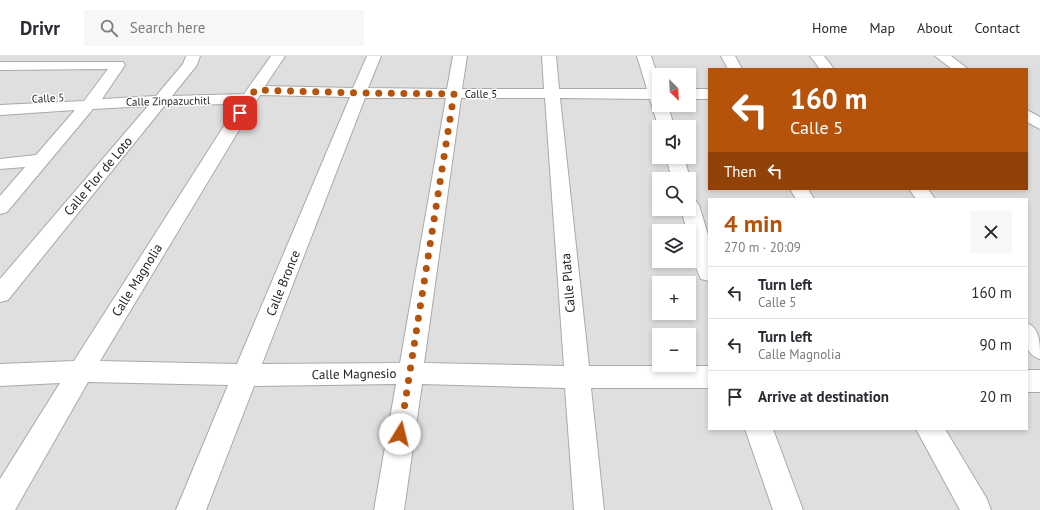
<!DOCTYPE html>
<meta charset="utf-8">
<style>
:root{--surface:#fff;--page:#f7f7f7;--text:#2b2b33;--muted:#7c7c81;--line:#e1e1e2;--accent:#b45309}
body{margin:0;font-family:"PT Sans",sans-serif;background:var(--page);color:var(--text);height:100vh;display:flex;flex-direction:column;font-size:15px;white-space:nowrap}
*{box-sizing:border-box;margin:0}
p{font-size:13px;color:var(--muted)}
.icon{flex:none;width:22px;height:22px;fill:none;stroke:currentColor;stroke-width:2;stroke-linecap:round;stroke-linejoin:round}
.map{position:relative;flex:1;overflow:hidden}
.panel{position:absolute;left:708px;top:142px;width:320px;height:232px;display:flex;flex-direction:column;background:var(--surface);border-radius:0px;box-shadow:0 2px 6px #0003}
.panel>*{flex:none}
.banner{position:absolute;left:708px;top:12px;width:320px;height:122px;border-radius:0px;box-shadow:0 2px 6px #0003;background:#b45309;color:#fff;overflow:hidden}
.needle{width:26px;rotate:156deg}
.fabs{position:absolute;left:652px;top:12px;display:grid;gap:8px}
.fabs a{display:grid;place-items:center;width:44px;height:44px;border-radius:0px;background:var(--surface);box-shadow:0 2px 6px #0003;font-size:20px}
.pin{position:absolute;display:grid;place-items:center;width:34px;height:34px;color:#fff;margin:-17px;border-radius:8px;box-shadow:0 2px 6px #0006}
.me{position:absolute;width:44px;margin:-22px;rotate:9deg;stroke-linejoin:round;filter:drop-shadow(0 0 3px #0008)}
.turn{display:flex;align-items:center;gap:14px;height:84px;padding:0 16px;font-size:18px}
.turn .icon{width:52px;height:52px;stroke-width:2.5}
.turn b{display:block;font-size:28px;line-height:34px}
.then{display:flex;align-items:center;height:38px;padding:0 16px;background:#0003;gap:8px;font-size:15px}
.round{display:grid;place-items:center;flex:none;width:42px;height:42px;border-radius:0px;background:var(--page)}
.head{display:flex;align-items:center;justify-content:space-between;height:68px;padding:0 16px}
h1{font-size:24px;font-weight:700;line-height:30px;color:var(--accent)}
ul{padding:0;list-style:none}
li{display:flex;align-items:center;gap:12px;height:52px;padding:0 16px;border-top:1px solid var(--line)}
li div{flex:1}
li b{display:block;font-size:15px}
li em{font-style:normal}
header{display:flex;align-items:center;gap:24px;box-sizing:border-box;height:56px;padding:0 20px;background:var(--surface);border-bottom:1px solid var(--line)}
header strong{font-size:19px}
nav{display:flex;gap:22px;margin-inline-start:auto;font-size:14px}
.search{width:280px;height:36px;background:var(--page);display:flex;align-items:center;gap:10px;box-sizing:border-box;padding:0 14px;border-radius:0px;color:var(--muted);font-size:15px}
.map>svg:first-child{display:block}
.residential{fill:#e0dfdf;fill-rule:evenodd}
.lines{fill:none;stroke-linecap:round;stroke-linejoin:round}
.minor-casing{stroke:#a9a9a9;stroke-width:2}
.minor{fill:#fff;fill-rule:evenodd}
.route{stroke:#b45309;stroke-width:7;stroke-dasharray:0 12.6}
.labels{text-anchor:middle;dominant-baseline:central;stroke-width:3;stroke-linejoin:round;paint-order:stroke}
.far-street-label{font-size:11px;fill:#222;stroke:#fff}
.street-label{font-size:13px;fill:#222;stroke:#fff}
</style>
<header>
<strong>Drivr</strong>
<div class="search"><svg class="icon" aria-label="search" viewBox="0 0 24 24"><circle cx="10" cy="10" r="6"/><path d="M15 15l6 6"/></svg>Search here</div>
<nav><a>Home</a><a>Map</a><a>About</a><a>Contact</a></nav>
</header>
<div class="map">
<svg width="1040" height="454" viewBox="0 0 1040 454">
<rect width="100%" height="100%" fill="#f2efe9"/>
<path class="residential" d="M0,0H1040V454H0ZM709,13H1027V133H709ZM659,19H689V49H659ZM659,71H689V101H659ZM659,123H689V153H659ZM709,143H1027V373H709ZM659,175H689V205H659ZM659,227H689V257H659ZM659,279H689V309H659Z"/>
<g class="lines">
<g class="minor-casing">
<g id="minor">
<path d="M186,0H200L197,9L172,40L244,38L271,0H285L265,30L353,32L367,0H381L368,32L447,33L453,0H467L462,33H544L542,0H556L559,33H647L637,0H651L659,24V49H668L674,71H659V73L650,43L560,42L589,310H709V332H591L604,454H574L565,332L422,328L404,454H374L396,328L254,330L206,454H176L228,329L88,326L15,454H0V423L60,327L0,330V308L74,305L238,48L165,49L8,244L0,246V223L148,50L93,53L7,156L0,158V140L25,111L0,113V103L36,99L75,54L0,59V49L84,45L108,13L0,14V6H123L125,9L102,43L156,40L183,8ZM260,39L350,41L237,308L100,305ZM365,42H446L400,307L262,308ZM461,42H545L564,310L424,307Z"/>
<path d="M721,0H735L742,13H728Z"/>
<path d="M810,0H824L834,13H820Z"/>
<path d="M935,0H951L968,13H952Z"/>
<rect x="689" y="33" width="20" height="10"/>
<path d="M1027,54L1040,61V73L1027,66Z"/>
<path d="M666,101H684L690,123L689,125V123H672Z"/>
<path d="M790,133H808L814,143H796Z"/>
<path d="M909,133H928L935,143H916Z"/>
<path d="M689,143L696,145L699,149L709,182V225L701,223C694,209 689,190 689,175H687L681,153H689Z"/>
<path d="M1027,267C1040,273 1040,286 1040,303C1022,297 1027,283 1027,267Z"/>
<rect x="1027" y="314" width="13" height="22"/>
<path d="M745,373H773L803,454H773Z"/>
<path d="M916,373H945L987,443L991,454H960Z"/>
</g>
</g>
<use href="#minor" class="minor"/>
</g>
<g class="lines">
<path class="route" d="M240,57L255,34L359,37L454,38L400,378"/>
</g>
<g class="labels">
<g class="far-street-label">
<text x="481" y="38">Calle 5</text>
<text transform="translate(48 42) rotate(-3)">Calle 5</text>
<text transform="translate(168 45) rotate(-1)">Calle Zinpazuchitl</text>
</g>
<g class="street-label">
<text transform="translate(98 120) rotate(-50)">Calle Flor de Loto</text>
<text transform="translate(137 224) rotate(-58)">Calle Magnolia</text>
<text transform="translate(283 227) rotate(-68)">Calle Bronce</text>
<text transform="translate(568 227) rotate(-95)">Calle Plata</text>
<text transform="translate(354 318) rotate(-1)">Calle Magnesio</text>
</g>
</g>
</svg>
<div class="fabs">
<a><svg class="needle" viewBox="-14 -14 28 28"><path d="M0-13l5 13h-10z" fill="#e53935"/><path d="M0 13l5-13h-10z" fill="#7c7c81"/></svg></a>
<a><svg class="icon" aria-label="sound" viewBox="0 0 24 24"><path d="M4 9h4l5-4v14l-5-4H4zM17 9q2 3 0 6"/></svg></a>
<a><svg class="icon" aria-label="search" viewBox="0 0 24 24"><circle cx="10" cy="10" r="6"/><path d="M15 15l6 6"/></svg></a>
<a><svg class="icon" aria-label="layers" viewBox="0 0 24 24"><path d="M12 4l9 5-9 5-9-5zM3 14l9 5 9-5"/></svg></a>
<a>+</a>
<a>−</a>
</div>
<div class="pin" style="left:240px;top:57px;background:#d93025"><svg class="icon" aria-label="arrive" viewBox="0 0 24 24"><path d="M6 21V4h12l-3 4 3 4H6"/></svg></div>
<svg class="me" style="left:400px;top:378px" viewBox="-20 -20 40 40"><circle r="19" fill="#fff"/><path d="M0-13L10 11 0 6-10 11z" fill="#b45309"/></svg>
<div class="banner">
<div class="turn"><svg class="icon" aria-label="left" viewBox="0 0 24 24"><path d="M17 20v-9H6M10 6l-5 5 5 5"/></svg><div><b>160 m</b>Calle 5</div></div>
<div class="then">Then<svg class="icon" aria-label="left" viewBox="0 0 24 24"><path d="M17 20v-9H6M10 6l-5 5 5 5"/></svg></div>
</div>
<section class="panel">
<div class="head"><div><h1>4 min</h1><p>270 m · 20:09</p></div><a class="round"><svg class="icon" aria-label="close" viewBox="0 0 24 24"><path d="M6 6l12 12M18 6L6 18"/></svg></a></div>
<ul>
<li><svg class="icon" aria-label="left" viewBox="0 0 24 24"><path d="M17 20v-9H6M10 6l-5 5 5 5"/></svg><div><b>Turn left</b><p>Calle 5</p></div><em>160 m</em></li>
<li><svg class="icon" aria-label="left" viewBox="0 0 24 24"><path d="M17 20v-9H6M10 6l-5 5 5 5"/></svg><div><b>Turn left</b><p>Calle Magnolia</p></div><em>90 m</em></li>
<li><svg class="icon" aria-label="arrive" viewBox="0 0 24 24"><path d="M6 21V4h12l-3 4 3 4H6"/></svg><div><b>Arrive at destination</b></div><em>20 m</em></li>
</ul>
</section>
</div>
